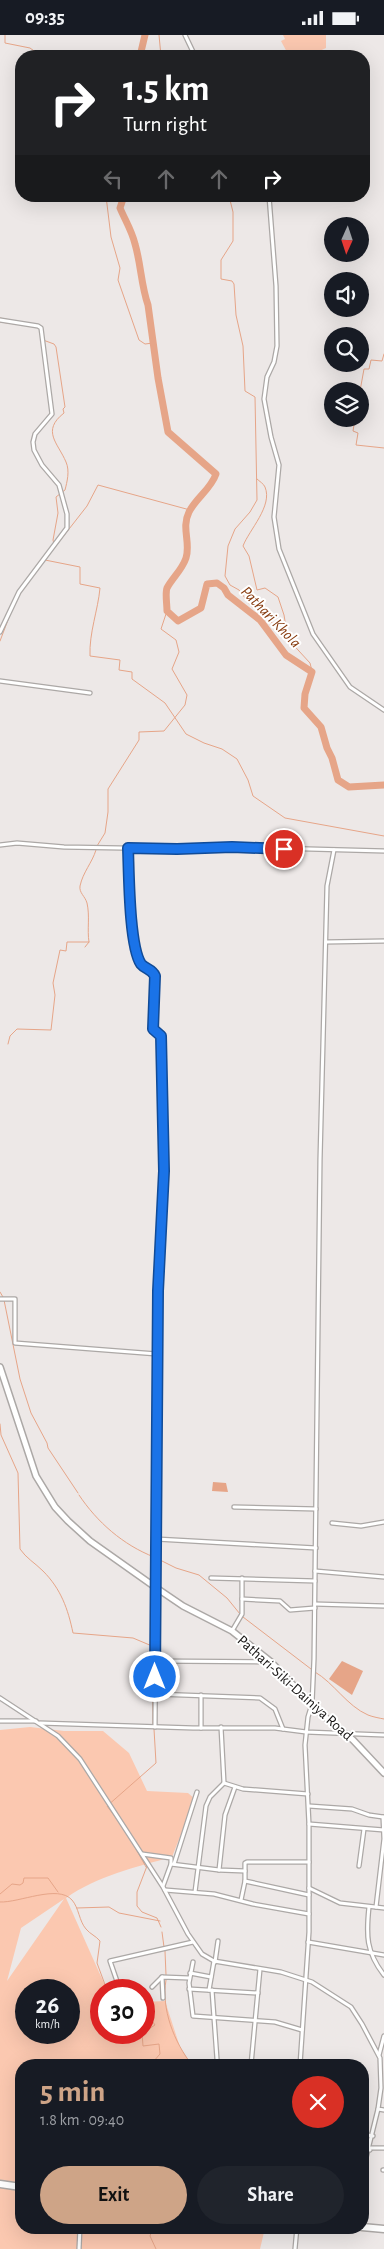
<!DOCTYPE html>
<meta charset="utf-8">
<style>
:root{--surface:#171b24;--page:#20242c;--text:#f1f3f6;--muted:#9ea1a6;--accent:#cea487}
body{margin:0;font-family:"Alegreya Sans",sans-serif;background:var(--page);color:var(--text);height:100vh;display:flex;flex-direction:column;font-size:19px;white-space:nowrap}
*{box-sizing:border-box;margin:0}
p{font-size:16px;color:var(--muted)}
.icon{flex:none;width:28px;height:28px;fill:none;stroke:currentColor;stroke-width:2;stroke-linecap:round;stroke-linejoin:round}
.map{position:relative;flex:1;overflow:hidden}
.panel{position:absolute;left:15px;top:2024px;width:354px;height:175px;display:flex;flex-direction:column;background:var(--surface);border-radius:20px;box-shadow:0 5px 20px #0002}
.panel>*{flex:none}
.guide{position:absolute;left:15px;top:15px;width:355px;height:152px;border-radius:20px;box-shadow:0 5px 20px #0002;background:#202124;color:#fff;overflow:hidden}
.needle{width:32px;rotate:183deg}
.fabs{position:absolute;left:324px;top:182px;display:grid;gap:10px}
.fabs a{display:grid;place-items:center;width:45px;height:45px;border-radius:50%;background:var(--surface);box-shadow:0 5px 20px #0002;font-size:25px}
.speed{position:absolute;left:15px;top:1944px;display:flex;gap:10px;font-size:25px;font-weight:700;text-align:center}
.speed>*{display:grid;place-content:center;width:65px;height:65px;border-radius:50%;background:var(--surface);box-shadow:0 5px 20px #0002;line-height:1}
.speed small{font-size:12px;font-weight:400}
.speed .limit{border:8px solid #d22;background:#fff;color:#111}
.pin{position:absolute;display:grid;place-items:center;width:42px;height:42px;color:#fff;margin:-21px;border:2px solid #fff;border-radius:50%;box-shadow:0 1px 5px #0007}
.me{position:absolute;width:55px;margin:-28px;rotate:0deg;stroke-linejoin:round;filter:drop-shadow(0 0 4px #0008)}
.turn{display:flex;align-items:center;gap:18px;height:105px;padding:0 25px;font-size:22px}
.turn .icon{width:65px;height:65px;stroke-width:2.5}
.turn b{display:block;font-size:35px;line-height:42px}
.lanes{display:flex;align-items:center;height:48px;padding:0 25px;background:#0003;justify-content:center;gap:25px;direction:ltr}
.lanes .off{opacity:.35}
.round{display:grid;place-items:center;flex:none;width:52px;height:52px;border-radius:26px;background:var(--page)}
.headline{display:flex;align-items:center;justify-content:space-between;height:85px;padding:0 25px}
h1{font-size:30px;font-weight:600;line-height:38px;color:var(--accent)}
.action{display:flex;gap:10px;margin-top:auto;padding:10px 25px}
.action a{flex:1;height:58px;border-radius:30px;background:var(--accent);color:#111;font-size:20px;font-weight:600;line-height:58px;text-align:center}
.action a+a{background:var(--page);color:var(--text)}
.status{display:flex;justify-content:space-between;align-items:center;height:35px;padding:0 25px;background:var(--surface);direction:ltr}
.status svg{height:14px;fill:currentColor}
.map>svg:first-child{display:block}
.green{fill:#fbc8b0;fill-rule:evenodd}
.water{fill:#e6a588}
.lines{fill:none;stroke-linecap:round;stroke-linejoin:round}
.stream{stroke:#e6a588;stroke-width:1}
.river{stroke:#e6a588;stroke-width:7}
.street-casing{stroke:#aca8a6;stroke-width:5.5}
.secondary-casing{stroke:#aca8a6;stroke-width:8}
.highway-casing{stroke:#aca8a6;stroke-width:9}
.street{stroke:#fff;stroke-width:3}
.secondary{stroke:#fff;stroke-width:5}
.highway{stroke:#fff;stroke-width:6}
.route-casing{stroke:#114b97;stroke-width:12}
.route{stroke:#1a73e8;stroke-width:9}
.labels{text-anchor:middle;dominant-baseline:central;stroke-width:4;stroke-linejoin:round;paint-order:stroke}
.street-label{font-size:15px;fill:#161413;stroke:#fff}
.water-label{font-size:16px;font-style:italic;fill:#85380b;stroke:#fff}
</style>
<div class="status"><b>09:35</b><svg viewBox="0 0 49 12"><path d="M0 12V9h3v3zM5 12V6h3v6zM10 12V3h3v9zM15 12V0h3v12zM26 1h20v11H26zM47 4h2v5h-2z"/></svg></div>
<div class="map">
<svg width="384" height="2214" viewBox="0 0 384 2214">
<rect width="100%" height="100%" fill="#ede8e7"/>
<g class="green">
<path d="M283,0H326V13L309,21H289L281,6L285,4Z"/>
<path d="M30,1692L64,1696H103L129,1718L147,1756L188,1758L195,1764L172,1822C136,1832 97,1841 66,1863L107,1955H101V1998H144V1967L165,1966L180,2012L192,2030H21V2192L265,2193L260,2214H0V1695ZM64,1864L7,1946L21,1893ZM26,1955H69V1998H26Z"/>
</g>
<g class="water">
<path d="M213,1447L226,1448L228,1457L212,1456Z"/>
<path d="M342,1626L363,1636L352,1660L329,1644Z"/>
</g>
<g class="lines">
<g class="stream">
<path d="M5,0V8L30,13L41,21"/>
<path d="M159,0L161,21"/>
<path d="M106,161L111,202L120,233L118,245L139,305L145,309L153,308"/>
<path d="M229,161L233,177V206L221,225V244L232,246L234,249L236,280L243,311L245,356L255,362L257,465L250,477L235,494L228,511L225,541L230,550L239,555L251,571L276,591L310,628L312,636"/>
<path d="M0,283L15,286"/>
<path d="M0,287L23,290"/>
<path d="M43,305L54,309L56,312L65,372L63,374L64,378C41,396 58,408 66,427C70,436 67,447 65,455L56,462L58,478L53,505L54,509"/>
<path d="M360,356L364,334H369L371,325L382,326L384,319"/>
<path d="M355,384L353,396L358,398L356,410L384,413"/>
<path d="M257,444C259,446 264,449 265,452C273,471 249,495 243,511L249,521L257,555L265,553L278,562L284,580L288,604"/>
<path d="M48,521L87,471L98,450L190,475"/>
<path d="M46,523L45,525L80,532V549L100,553C98,575 89,598 90,621L120,625L119,635L132,637V644L165,668L186,699L204,708L222,714L237,724L248,745L253,761L285,783L384,801"/>
<path d="M17,564L24,552"/>
<path d="M0,606L11,577"/>
<path d="M97,811L105,798L108,777V754L139,705V697L164,696L185,670L187,660L172,634L179,617L176,605L161,594L167,576"/>
<path d="M85,912L89,907C87,895 90,881 87,868C85,861 79,858 80,851C83,837 92,828 96,815"/>
<path d="M8,1009L10,1001L17,994L51,995L55,960L53,948L60,915L66,916L67,907H89"/>
<path d="M0,1257L3,1262"/>
<path d="M4,1265L20,1344L31,1378L47,1408L48,1413L78,1458"/>
<path d="M0,1389L1,1400L18,1438L20,1514C26,1523 35,1528 43,1536C61,1554 68,1574 73,1598L133,1603L152,1611L153,1690"/>
<path d="M79,1460C97,1487 123,1510 154,1522"/>
<path d="M158,1524L176,1533L199,1540L227,1563L240,1579"/>
<path d="M243,1582L311,1634"/>
<path d="M315,1637C334,1648 347,1671 368,1680C373,1682 379,1683 384,1684"/>
<path d="M119,1787L107,1771L156,1728L154,1694"/>
<path d="M128,1800L146,1832"/>
<path d="M147,1831L137,1857V1871L142,1877L157,1883L161,1892"/>
<path d="M0,1859L12,1849L20,1850L23,1848L24,1843H48L58,1857"/>
<path d="M0,1867C19,1868 58,1849 72,1865C79,1873 79,1886 86,1894C90,1899 96,1901 100,1906L97,1928L107,1955"/>
<path d="M77,1873L109,1872L119,1878L160,1886"/>
<path d="M162,1897L164,1912"/>
<path d="M165,1916L166,1940"/>
<path d="M166,1945C161,1974 174,2007 192,2030"/>
<path d="M144,1967L150,1966L154,1972L148,1980L155,1990L144,1997"/>
<path d="M142,1998L143,2011L159,2009L160,2019L153,2027L154,2030"/>
<path d="M153,2192L150,2201L156,2214"/>
</g>
<g class="river">
<path d="M140,21L145,0"/>
<path d="M124,161L120,173C125,185 132,196 135,209C141,229 141,250 148,270L158,343L168,397L216,439C211,454 196,463 189,477C181,493 191,508 186,523C182,535 173,542 167,553C165,558 167,569 167,576L178,586L201,573L207,549L217,548L224,553L228,560L260,585L286,620L312,637L305,659L304,673L321,692L327,713L332,723L338,745L349,752L384,750"/>
</g>
<g class="street-casing">
<g id="street">
<path d="M185,0L195,21"/>
<path d="M269,161L276,251L277,311L274,327L267,342L264,364L271,402L279,430L274,482L279,514L313,599L350,652L384,675"/>
<path d="M0,285L38,291L41,293L52,379L35,399L33,407L34,415L42,430L59,450L67,479V493L19,557L0,597"/>
<path d="M0,646L90,658"/>
<path d="M0,810L17,808L64,812L177,814L232,812L384,816"/>
<path d="M128,813C129,837 129,911 141,929C145,934 152,934 155,941L153,994L161,1001L164,1136L158,1256L155,1692"/>
<path d="M326,907L384,906"/>
<path d="M0,1264H15V1308L157,1319"/>
<path d="M234,1472L316,1474"/>
<path d="M332,1488L361,1491L384,1487"/>
<path d="M156,1504L316,1513"/>
<path d="M315,1536L384,1542"/>
<path d="M211,1543L315,1546"/>
<path d="M242,1564L280,1566L290,1575L315,1573"/>
<path d="M315,1569L384,1571"/>
<path d="M232,1596L242,1579V1543"/>
<path d="M155,1626L271,1627"/>
<path d="M155,1659L260,1663L275,1674L283,1694"/>
<path d="M0,1663L58,1701L80,1724L163,1852L188,1899L202,1919L214,1926L281,1937L312,1947L351,1972L362,1989L380,2023L381,2053L378,2074L384,2075"/>
<path d="M0,1686H36"/>
<path d="M40,1688L193,1693H275L306,1697L384,1700"/>
<path d="M221,1692L224,1748"/>
<path d="M201,1693V1660"/>
<path d="M309,1771L352,1774L369,1780L383,1782"/>
<path d="M309,1789L384,1795"/>
<path d="M142,1819L171,1823V1829L163,1851"/>
<path d="M171,1829L219,1835L245,1836"/>
<path d="M174,1829L197,1757"/>
<path d="M359,1831L364,1794"/>
<path d="M219,1835L225,1780L235,1752"/>
<path d="M309,1853L340,1868L384,1873"/>
<path d="M165,1855L214,1859L253,1869L309,1879"/>
<path d="M195,1857L206,1771L210,1762L224,1748L243,1754L308,1759"/>
<path d="M309,1860L245,1846V1828L247,1827H309"/>
<path d="M241,1865L245,1846"/>
<path d="M369,1872C366,1900 366,1917 384,1940"/>
<path d="M376,1872L384,1804L383,1782"/>
<path d="M308,1907L384,1920"/>
<path d="M193,1927L189,1948L193,1981L275,1987L302,1995"/>
<path d="M215,1927L218,1906"/>
<path d="M190,1938L211,1942"/>
<path d="M162,1942L163,1963"/>
<path d="M152,1952L162,1942L189,1943"/>
<path d="M189,1954L258,1958"/>
<path d="M120,1955L110,1926L193,1907"/>
<path d="M209,1955L214,1926"/>
<path d="M212,1955L217,2024L219,2030"/>
<path d="M379,2020L384,2001"/>
<path d="M251,2030L260,1934"/>
<path d="M300,2030L309,1897V1789L305,1710L308,1682L312,1669L314,1624L320,1125L327,851L334,815"/>
<path d="M362,2099L373,2101"/>
<path d="M370,2113H384"/>
<path d="M362,2114L370,2115"/>
<path d="M383,2135H384"/>
<path d="M362,2139L378,2074"/>
<path d="M362,2160V2170"/>
<path d="M79,2214L80,2192"/>
<path d="M295,2214L297,2192"/>
</g>
</g>
<g class="secondary-casing">
<path id="secondary" d="M0,1332L36,1441L55,1472L68,1486L90,1506L155,1552L183,1571L232,1596L271,1627L320,1678L353,1705L384,1738"/>
</g>
<g class="highway-casing">
<g id="highway">
<path d="M0,2149L21,2152"/>
<path d="M362,2192L384,2194"/>
</g>
</g>
<use href="#street" class="street"/>
<use href="#secondary" class="secondary"/>
<use href="#highway" class="highway"/>
</g>
<g class="lines">
<g class="route-casing">
<path id="route" d="M155,1642L158,1256L164,1136L161,1001L153,994L155,941C152,934 145,934 141,929C129,911 129,837 128,813L177,814L232,812L284,814"/>
</g>
<use href="#route" class="route"/>
</g>
<g class="labels">
<g class="street-label">
<text transform="translate(295 1653) rotate(42)">Pathari-Siki-Dainiya Road</text>
</g>
<g class="water-label">
<text transform="translate(271 582) rotate(46)">Pathari Khola</text>
</g>
</g>
</svg>
<div class="fabs">
<a><svg class="needle" viewBox="-14 -14 28 28"><path d="M0-13l5 13h-10z" fill="#e53935"/><path d="M0 13l5-13h-10z" fill="#9ea1a6"/></svg></a>
<a><svg class="icon" aria-label="sound" viewBox="0 0 24 24"><path d="M4 9h4l5-4v14l-5-4H4zM17 9q2 3 0 6"/></svg></a>
<a><svg class="icon" aria-label="search" viewBox="0 0 24 24"><circle cx="10" cy="10" r="6"/><path d="M15 15l6 6"/></svg></a>
<a><svg class="icon" aria-label="layers" viewBox="0 0 24 24"><path d="M12 4l9 5-9 5-9-5zM3 14l9 5 9-5"/></svg></a>
</div>
<div class="speed"><div>26<small>km/h</small></div><div class="limit">30</div></div>
<div class="pin" style="left:284px;top:814px;background:#d93025"><svg class="icon" aria-label="arrive" viewBox="0 0 24 24"><path d="M6 21V4h12l-3 4 3 4H6"/></svg></div>
<svg class="me" style="left:155px;top:1642px" viewBox="-20 -20 40 40"><circle r="17" fill="#1a73e8" stroke="#fff" stroke-width="3"/><path d="M0-11L8 9 0 5-8 9z" fill="#fff"/></svg>
<div class="guide">
<div class="turn"><svg class="icon" aria-label="right" viewBox="0 0 24 24"><path d="M7 20v-9h11M14 6l5 5-5 5"/></svg><div><b>1.5 km</b>Turn right</div></div>
<div class="lanes"><svg class="icon off" aria-label="left" viewBox="0 0 24 24"><path d="M17 20v-9H6M10 6l-5 5 5 5"/></svg><svg class="icon off" aria-label="ahead" viewBox="0 0 24 24"><path d="M12 20V5M6 11l6-6 6 6"/></svg><svg class="icon off" aria-label="ahead" viewBox="0 0 24 24"><path d="M12 20V5M6 11l6-6 6 6"/></svg><svg class="icon" aria-label="right" viewBox="0 0 24 24"><path d="M7 20v-9h11M14 6l5 5-5 5"/></svg></div>
</div>
<section class="panel">
<div class="headline"><div><h1>5 min</h1><p>1.8 km · 09:40</p></div><a class="round" style="background:#d93025;color:#fff"><svg class="icon" aria-label="close" viewBox="0 0 24 24"><path d="M6 6l12 12M18 6L6 18"/></svg></a></div>
<div class="action"><a>Exit</a><a>Share</a></div>
</section>
</div>
